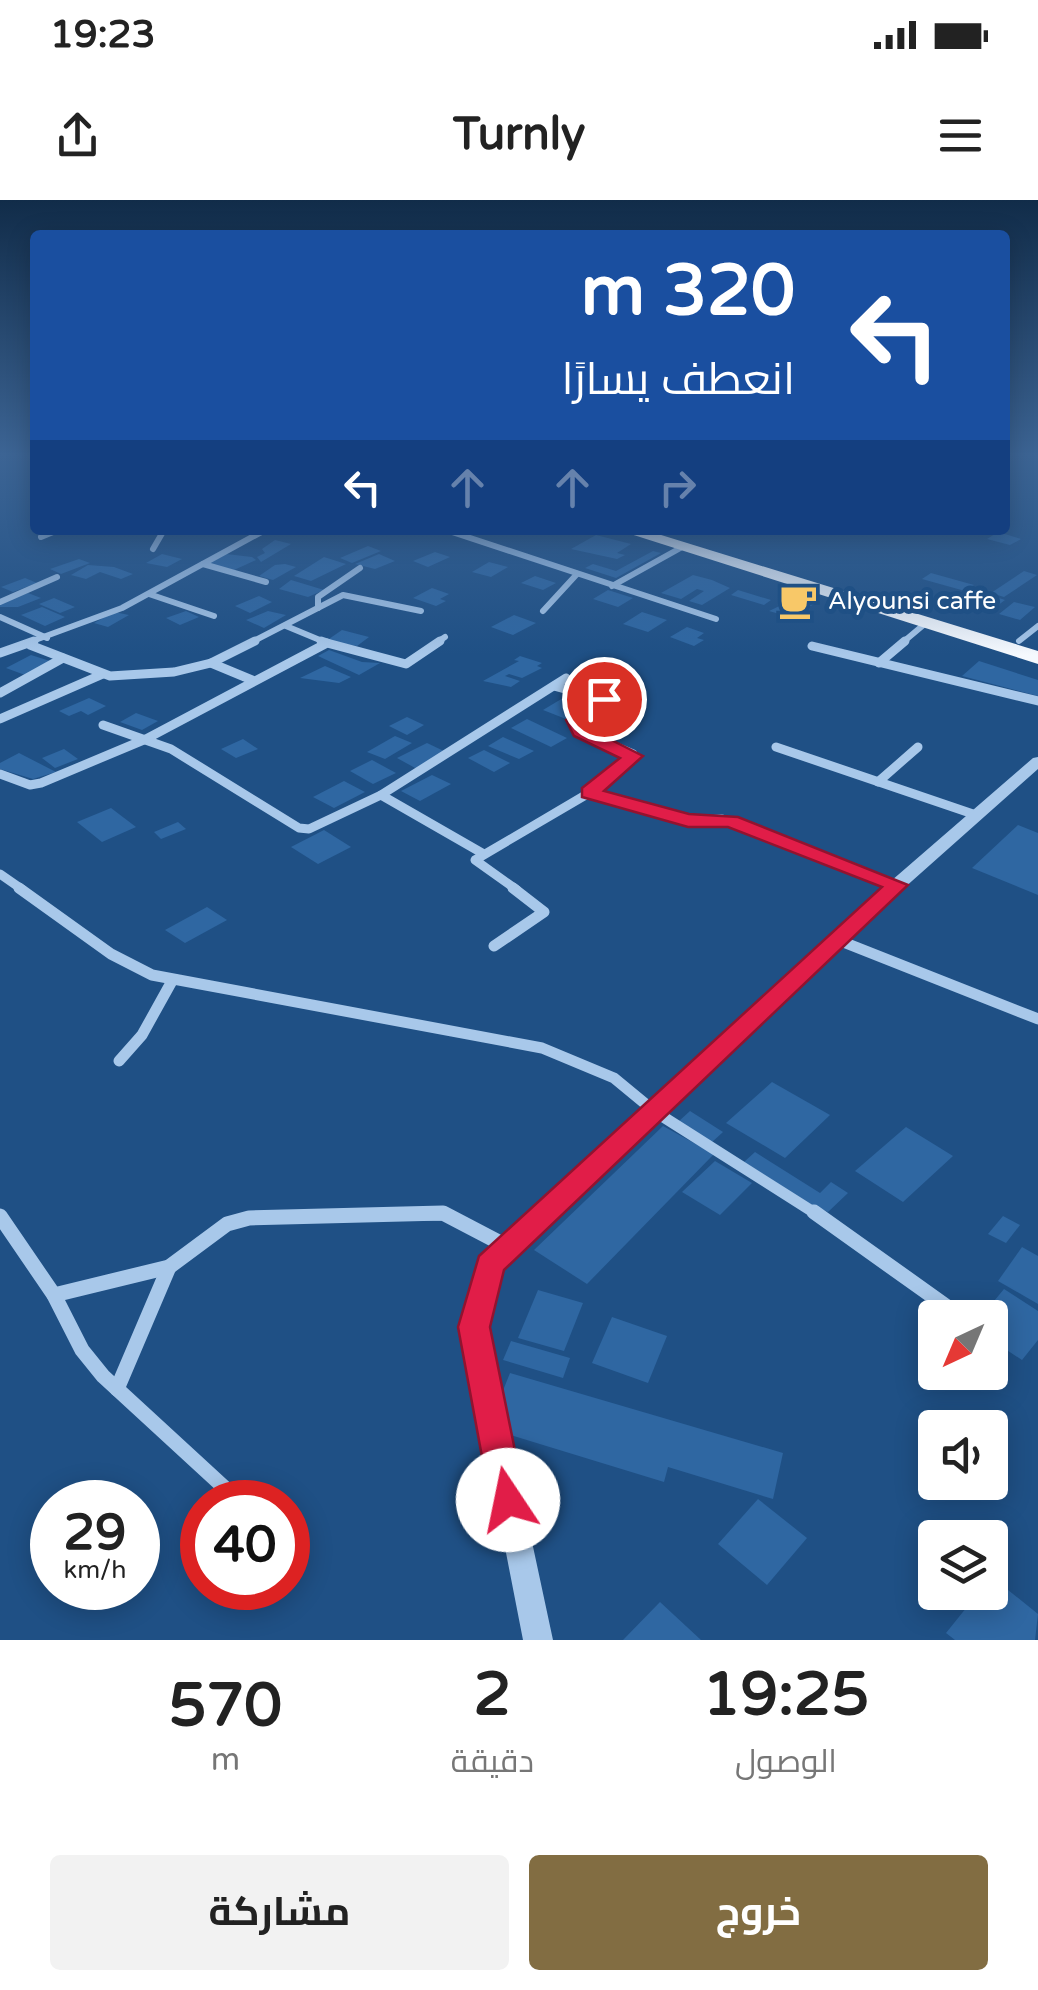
<!DOCTYPE html>
<html lang="ar">
<meta charset="utf-8">
<style>
:root{--surface:#fff;--page:#f2f2f2;--text:#222;--muted:#767676;--accent:#826d42}
body{margin:0;font-family:"Varela Round",Cairo,sans-serif;background:var(--page);color:var(--text);direction:rtl;height:100vh;display:flex;flex-direction:column;font-size:38px;white-space:nowrap}
*{box-sizing:border-box;margin:0}
p{font-size:32px;color:var(--muted)}
.icon{flex:none;width:55px;height:55px;fill:none;stroke:currentColor;stroke-width:2;stroke-linecap:round;stroke-linejoin:round}
.map{position:relative;height:1440px;overflow:hidden;direction:ltr}
.details{display:flex;flex-direction:column;background:var(--surface);flex:1}
.details>*{flex:none}
.top-card{position:absolute;left:30px;top:30px;width:980px;height:305px;border-radius:10px;box-shadow:0 5px 25px #0003;direction:rtl;background:#1a4fa0;color:#fff;overflow:hidden}
.needle{width:65px;rotate:224deg}
.controls{position:absolute;left:918px;top:1100px;display:grid;gap:20px}
.controls a{display:grid;place-items:center;width:90px;height:90px;border-radius:10px;background:var(--surface);box-shadow:0 5px 25px #0003;font-size:50px}
.speed{position:absolute;left:30px;top:1280px;display:flex;gap:20px;font-size:50px;font-weight:700;text-align:center}
.speed>*{display:grid;place-content:center;width:130px;height:130px;border-radius:50%;background:var(--surface);box-shadow:0 5px 25px #0003;line-height:1}
.speed small{font-size:25px;font-weight:400}
.speed .limit{border:15px solid #d22;background:#fff;color:#111}
.pin{position:absolute;display:grid;place-items:center;width:85px;height:85px;color:#fff;margin:-42px;border:5px solid #fff;border-radius:50%;box-shadow:0 2px 10px #0007}
.me{position:absolute;width:110px;margin:-55px;rotate:349deg;stroke-linejoin:round;filter:drop-shadow(0 0 8px #0008)}
.turn{display:flex;align-items:center;gap:35px;height:210px;padding:0 50px;font-size:45px}
.turn .icon{width:130px;height:130px;stroke-width:2.5}
.turn b{display:block;font-size:70px;line-height:85px}
.lanes{display:flex;align-items:center;height:95px;padding:0 50px;background:#0003;justify-content:center;gap:50px;direction:ltr}
.lanes .off{opacity:.35}
.eta{display:flex;justify-content:space-evenly;align-items:center;height:170px;text-align:center}
.eta b{font-size:60px;font-weight:700;line-height:70px}
.action{display:flex;gap:20px;margin-top:auto;padding:20px 50px}
.action a{flex:1;height:115px;border-radius:10px;background:var(--accent);color:#fff;font-size:40px;font-weight:700;line-height:115px;text-align:center}
.action a+a{background:var(--page);color:var(--text)}
.status{display:flex;justify-content:space-between;align-items:center;height:70px;padding:0 50px;background:var(--surface);direction:ltr}
.status svg{height:28px;fill:currentColor}
header{display:flex;justify-content:space-between;align-items:center;height:130px;padding:0 50px;background:var(--surface);font-size:45px;font-weight:700}
.map>svg:first-child{display:block}
.building{fill:#2f67a2}
.lines{fill:none;stroke-linecap:round;stroke-linejoin:round}
.minor-far3{stroke:#a8c8ea;stroke-width:6}
.minor-far2{stroke:#a8c8ea;stroke-width:9}
.minor-far1{stroke:#a8c8ea;stroke-width:11}
.minor{stroke:#a8c8ea;stroke-width:15}
.tertiary{fill:#a8c8ea;fill-rule:evenodd}
.trunk{fill:#f5f9fe;fill-rule:evenodd}
.route{fill:#e11d48;stroke:#92132f;stroke-width:2.5}
.labels{text-anchor:middle;dominant-baseline:central;stroke-width:10;stroke-linejoin:round;paint-order:stroke}
.far-poi-label{font-size:25px;fill:#fff;stroke:#1f5085;text-anchor:start}
</style>
<div class="status"><b>19:23</b><svg viewBox="0 0 49 12"><path d="M0 12V9h3v3zM5 12V6h3v6zM10 12V3h3v9zM15 12V0h3v12zM26 1h20v11H26zM47 4h2v5h-2z"/></svg></div>
<header><svg class="icon" aria-label="menu" viewBox="0 0 24 24"><path d="M4 6h16M4 12h16M4 18h16"/></svg>Turnly<svg class="icon" aria-label="share" viewBox="0 0 24 24"><path d="M12 15V3M7 8l5-5 5 5M5 13v7h14v-7"/></svg></header>
<div class="map">
<svg width="1038" height="1440" viewBox="0 0 1038 1440">
<rect width="100%" height="100%" fill="#1f5085"/>
<g class="building">
<path d="M998,332L1021,339L1010,345L987,339Z"/>
<path d="M596,335L631,344L617,353L625,355L617,359L571,349Z"/>
<path d="M275,340L291,344L261,362L257,357L265,353L262,349Z"/>
<path d="M368,346L381,351L352,363L340,358Z"/>
<path d="M653,351L661,353L616,378L585,368L593,364L616,371Z"/>
<path d="M435,352L450,357L428,367L413,361Z"/>
<path d="M162,354L182,359L167,367L146,363Z"/>
<path d="M226,354L252,357L256,360L234,370L208,364Z"/>
<path d="M379,354L395,361L375,369L355,364Z"/>
<path d="M324,357L346,364L311,381L294,376Z"/>
<path d="M79,359L90,363L61,374L50,369Z"/>
<path d="M489,362L508,367L491,377L472,372Z"/>
<path d="M285,364L296,367L273,380L259,376L275,365Z"/>
<path d="M88,365L114,367L133,374L121,379L100,372L86,379L71,375Z"/>
<path d="M1024,371L1037,375L1004,397L991,393Z"/>
<path d="M931,373L974,385L965,391L922,379Z"/>
<path d="M693,375L712,380L730,388L702,405L689,401L704,391L697,389L681,399L661,393Z"/>
<path d="M535,376L556,383L543,390L521,383Z"/>
<path d="M25,378L37,383L13,392L1,387Z"/>
<path d="M291,380L311,386L324,390L308,397L279,389Z"/>
<path d="M432,388L449,394L440,399L446,401L436,406L413,398Z"/>
<path d="M608,390L633,398L618,407L593,399Z"/>
<path d="M738,390L771,400L764,405L731,395Z"/>
<path d="M28,393L41,398L18,407H0V403Z"/>
<path d="M984,393L1005,400L990,411L968,405Z"/>
<path d="M789,394L799,395L820,401L790,417L769,411L790,401L782,399Z"/>
<path d="M259,396L272,402L250,413L235,406Z"/>
<path d="M54,398L75,407L60,413L39,404Z"/>
<path d="M1014,402L1035,407L1020,420L999,414Z"/>
<path d="M42,407L65,417L45,426L21,415Z"/>
<path d="M186,411L199,417L180,425L166,418Z"/>
<path d="M268,411L286,415L264,428L246,420Z"/>
<path d="M114,412L129,415L108,427L94,423Z"/>
<path d="M642,412L667,420L648,432L623,424Z"/>
<path d="M514,415L536,423L513,435L491,427Z"/>
<path d="M687,427L704,433L697,438L704,440L694,446L670,437Z"/>
<path d="M342,430L369,437L357,446L326,441Z"/>
<path d="M329,450L362,462L380,463L359,475L318,456Z"/>
<path d="M31,455L50,461L25,475L6,468Z"/>
<path d="M520,456L542,463L537,466L542,468L522,478L509,474L505,476L520,481L511,487L483,481L519,461L514,460Z"/>
<path d="M979,461L1038,480V496L962,476Z"/>
<path d="M325,466L351,477L339,483L300,478Z"/>
<path d="M581,477L607,487L588,495L566,486Z"/>
<path d="M89,498L106,506L88,515L81,511L69,516L59,511Z"/>
<path d="M563,498L586,507L566,519L543,510Z"/>
<path d="M136,513L158,521L142,530L120,522Z"/>
<path d="M407,517L424,525L407,535L389,526Z"/>
<path d="M527,519L567,538L551,547L511,528Z"/>
<path d="M395,536L412,543L385,559L367,552Z"/>
<path d="M503,537L534,551L519,559L488,546Z"/>
<path d="M243,539L258,549L236,558L221,549Z"/>
<path d="M427,543L448,553L417,569L397,558Z"/>
<path d="M64,549L78,559L55,568L42,558Z"/>
<path d="M484,550L510,563L494,572L468,558Z"/>
<path d="M19,553L56,572L33,579L0,569V563Z"/>
<path d="M372,560L396,573L373,584L350,571Z"/>
<path d="M432,575L451,584L420,601L401,591Z"/>
<path d="M344,581L365,592L334,608L313,597Z"/>
<path d="M111,608L136,627L102,642L77,622Z"/>
<path d="M178,622L186,629L161,639L154,632Z"/>
<path d="M1018,625L1038,633V695L972,668Z"/>
<path d="M324,630L351,647L318,664L291,647Z"/>
<path d="M207,707L227,720L185,743L165,730Z"/>
<path d="M772,882L830,915L785,958L726,923Z"/>
<path d="M690,911L723,932L711,943L678,922Z"/>
<path d="M663,926L714,954L587,1084L534,1050Z"/>
<path d="M906,927L953,956L903,1002L855,971Z"/>
<path d="M755,952L820,993L831,982L848,993L828,1012L808,1003L744,962Z"/>
<path d="M715,961L752,983L720,1015L682,992Z"/>
<path d="M1003,1016L1020,1025L1006,1043L988,1034Z"/>
<path d="M1022,1047L1038,1056V1104L998,1081Z"/>
<path d="M1004,1089L1038,1111V1140L1022,1160L990,1139V1118H980Z"/>
<path d="M538,1090L583,1103L564,1151L518,1138Z"/>
<path d="M612,1117L667,1136L648,1183L592,1163Z"/>
<path d="M511,1141L570,1158L563,1178L503,1160Z"/>
<path d="M510,1173L783,1253L773,1299L668,1267L664,1282L488,1228Z"/>
<path d="M758,1299L807,1338L767,1385L718,1344Z"/>
<path d="M992,1377L1038,1414L1035,1440H955L946,1433L979,1392H990Z"/>
<path d="M660,1402L701,1440H623Z"/>
</g>
<g class="lines">
<g class="minor-far3">
<path d="M446,330L716,419"/>
<path d="M41,337L58,330"/>
<path d="M153,349L164,330"/>
<path d="M203,364L266,382"/>
<path d="M612,386L684,346"/>
<path d="M149,394L214,416"/>
<path d="M0,402L57,377"/>
<path d="M318,408V397L360,368"/>
<path d="M543,411L577,374"/>
<path d="M0,417L47,438"/>
<path d="M286,426L327,443"/>
<path d="M1019,441L1038,426"/>
<path d="M27,443L122,408L265,330"/>
<path d="M250,443L343,395L421,411"/>
<path d="M436,443L445,437"/>
<path d="M902,443L927,422"/>
</g>
<g class="minor-far2">
<path d="M321,441L327,443"/>
<path d="M30,445L110,476L174,472L211,463L252,480"/>
<path d="M812,446L1038,501"/>
<path d="M0,453L34,441"/>
<path d="M211,463L255,441"/>
<path d="M879,463L905,441"/>
<path d="M554,486L608,501L577,518L581,532L633,554L589,593"/>
<path d="M0,493L63,458"/>
<path d="M0,519L103,474"/>
<path d="M103,525L171,549L299,628L309,629L381,595L566,478"/>
<path d="M776,547L976,615"/>
<path d="M0,574L30,585L41,583L146,539L327,443L406,464L440,441"/>
<path d="M878,582L918,547"/>
<path d="M381,595L482,653"/>
<path d="M0,674L23,690"/>
<path d="M517,690L475,660L589,593L688,621L722,619L897,685"/>
</g>
<g class="minor-far1">
<path d="M19,688L111,754L152,775L542,848L614,878L654,911L818,1015"/>
<path d="M838,740L1038,819"/>
<path d="M494,746L544,712L513,688"/>
<path d="M119,861L142,835L172,781"/>
<path d="M366,1015H448"/>
</g>
<g class="minor">
<path d="M814,1012L960,1116"/>
<path d="M0,1016L54,1095L82,1150L103,1176L240,1302"/>
<path d="M54,1095L169,1067L227,1024L249,1018L443,1013L508,1047"/>
<path d="M117,1189L169,1067"/>
<path d="M288,1343L295,1350"/>
</g>
<path class="tertiary" d="M1038,557V569L903,689L500,1069L486,1127L553,1440H523L462,1127L482,1058L891,681L1033,558Z"/>
<path class="trunk" d="M618,330H645L1038,451V464Z"/>
</g>
<linearGradient id="sky" x2="0" y2="1"><stop stop-color="#112c49"/><stop offset="0.56" stop-color="#3c6494"/><stop offset="1" stop-color="#3c6494" stop-opacity="0"/></linearGradient>
<rect width="1038" height="455" fill="url(#sky)"/>
<path class="route" d="M604,494L617,501L585,522L588,528L643,556L604,591L689,614L738,617L908,685L504,1070L490,1127L525,1300L520,1311L508,1316L495,1311L490,1300L458,1127L479,1056L882,687L728,627H688L582,597V588L620,558L574,536L566,520Z"/>
<defs>
<g id="cafe-bare" transform="scale(3)"><path d="M-5.5-4.5H6V0H3Q3 3.5 0 3.5H-2.5Q-5.5 3.5-5.5 0ZM3-3.2v2h1.7v-2ZM-6 4.5H4V6H-6Z" fill="#f8c868" stroke="#1f5085" stroke-width="2.5" paint-order="stroke"/></g>
</defs>
<g fill-rule="evenodd">
<use href="#cafe-bare" x="798" y="401"/>
</g>
<g class="labels">
<g class="far-poi-label">
<text x="828" y="401">Alyounsi caffe</text>
</g>
</g>
</svg>
<div class="controls">
<a><svg class="needle" viewBox="-14 -14 28 28"><path d="M0-13l5 13h-10z" fill="#e53935"/><path d="M0 13l5-13h-10z" fill="#767676"/></svg></a>
<a><svg class="icon" aria-label="sound" viewBox="0 0 24 24"><path d="M4 9h4l5-4v14l-5-4H4zM17 9q2 3 0 6"/></svg></a>
<a><svg class="icon" aria-label="layers" viewBox="0 0 24 24"><path d="M12 4l9 5-9 5-9-5zM3 14l9 5 9-5"/></svg></a>
</div>
<div class="speed"><div>29<small>km/h</small></div><div class="limit">40</div></div>
<div class="pin" style="left:604px;top:499px;background:#d93025"><svg class="icon" aria-label="arrive" viewBox="0 0 24 24"><path d="M6 21V4h12l-3 4 3 4H6"/></svg></div>
<svg class="me" style="left:508px;top:1300px" viewBox="-20 -20 40 40"><circle r="19" fill="#fff"/><path d="M0-13L10 11 0 6-10 11z" fill="#e11d48"/></svg>
<div class="top-card">
<div class="turn"><svg class="icon" aria-label="left" viewBox="0 0 24 24"><path d="M17 20v-9H6M10 6l-5 5 5 5"/></svg><div><b>320 m</b>انعطف يسارًا</div></div>
<div class="lanes"><svg class="icon" aria-label="left" viewBox="0 0 24 24"><path d="M17 20v-9H6M10 6l-5 5 5 5"/></svg><svg class="icon off" aria-label="ahead" viewBox="0 0 24 24"><path d="M12 20V5M6 11l6-6 6 6"/></svg><svg class="icon off" aria-label="ahead" viewBox="0 0 24 24"><path d="M12 20V5M6 11l6-6 6 6"/></svg><svg class="icon off" aria-label="right" viewBox="0 0 24 24"><path d="M7 20v-9h11M14 6l5 5-5 5"/></svg></div>
</div>
</div>
<section class="details">
<div class="eta">
<div><b>19:25</b><p>الوصول</p></div>
<div><b>2</b><p>دقيقة</p></div>
<div><b>570</b><p>m</p></div>
</div>
<div class="action"><a>خروج</a><a>مشاركة</a></div>
</section>
